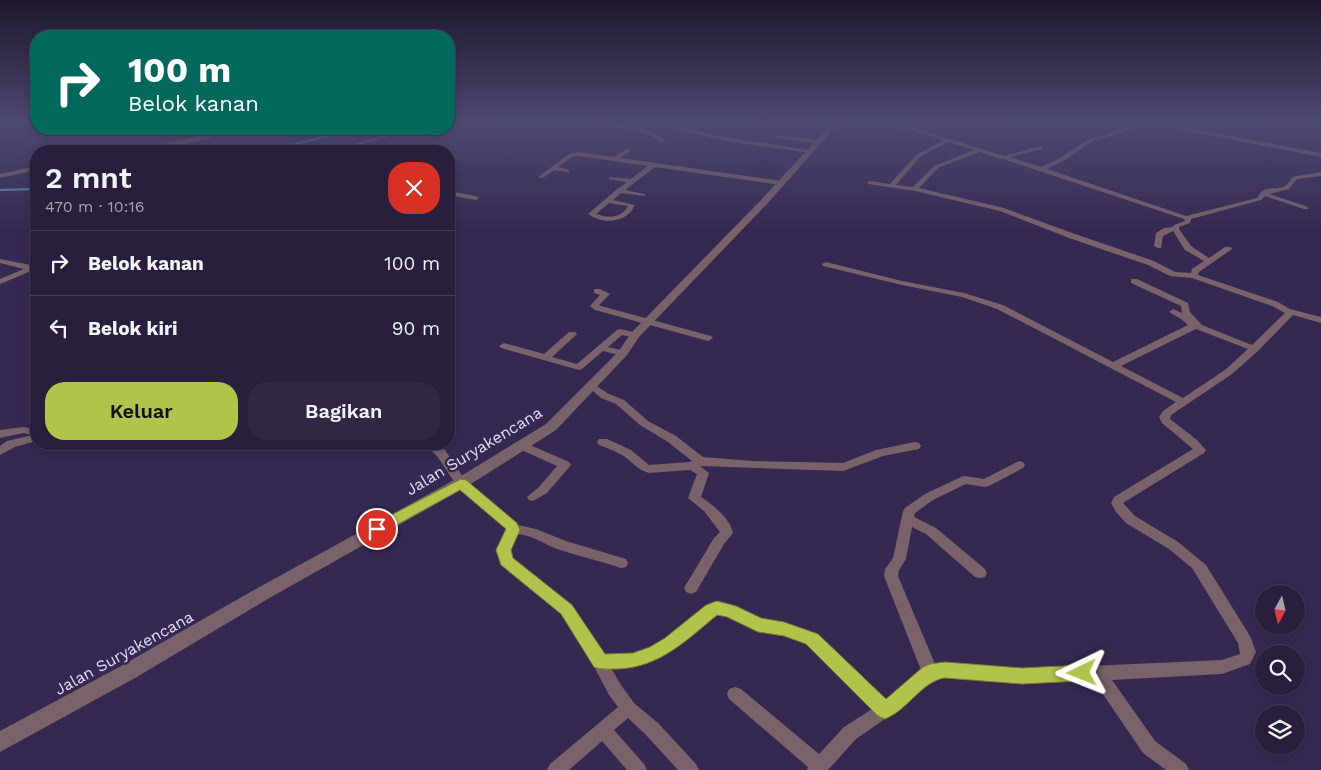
<!DOCTYPE html>
<html lang="id">
<meta charset="utf-8">
<style>
:root{--surface:#281f3d;--page:#302744;--text:#f1f3f6;--muted:#a5a2b0;--line:#443d57;--accent:#b2c34c}
body{margin:0;font-family:"Work Sans",sans-serif;background:var(--page);color:var(--text);height:100vh;display:flex;flex-direction:column;font-size:19px;white-space:nowrap}
*{box-sizing:border-box;margin:0}
p{font-size:16px;color:var(--muted)}
.icon{flex:none;width:28px;height:28px;fill:none;stroke:currentColor;stroke-width:2;stroke-linecap:round;stroke-linejoin:round}
.map{position:relative;flex:1;overflow:hidden}
.panel{position:absolute;left:30px;top:145px;width:425px;height:305px;display:flex;flex-direction:column;background:var(--surface);border-radius:20px;box-shadow:0 2px 8px #0003,0 0 0 1px var(--line)}
.panel>*{flex:none}
.top-card{position:absolute;left:30px;top:30px;width:425px;height:105px;border-radius:20px;box-shadow:0 2px 8px #0003,0 0 0 1px var(--line);background:#00695c;color:#fff;overflow:hidden}
.needle{width:32px;rotate:188deg}
.tools{position:absolute;left:1255px;top:585px;display:grid;gap:10px}
.tools a{display:grid;place-items:center;width:50px;height:50px;border-radius:50%;background:var(--surface);box-shadow:0 2px 8px #0003,0 0 0 1px var(--line);font-size:25px}
.pin{position:absolute;display:grid;place-items:center;width:42px;height:42px;color:#fff;margin:-21px;border:2px solid #fff;border-radius:50%;box-shadow:0 1px 5px #0007}
.me{position:absolute;width:55px;margin:-28px;rotate:268deg;stroke-linejoin:round;filter:drop-shadow(0 0 4px #0008)}
.turn{display:flex;align-items:center;gap:18px;height:105px;padding:0 15px;font-size:22px}
.turn .icon{width:65px;height:65px;stroke-width:2.5}
.turn b{display:block;font-size:35px;line-height:42px}
.round{display:grid;place-items:center;flex:none;width:52px;height:52px;border-radius:20px;background:var(--page)}
.head{display:flex;align-items:center;justify-content:space-between;height:85px;padding:0 15px}
h1{font-size:30px;font-weight:600;line-height:38px}
.action{display:flex;gap:10px;margin-top:auto;padding:10px 15px}
.action a{flex:1;height:58px;border-radius:20px;background:var(--accent);color:#111;font-size:20px;font-weight:600;line-height:58px;text-align:center}
.action a+a{background:var(--page);color:var(--text)}
ul{padding:0;list-style:none}
li{display:flex;align-items:center;gap:15px;height:65px;padding:0 15px;border-top:1px solid var(--line)}
li div{flex:1}
li b{display:block;font-size:19px}
li em{font-style:normal}
.map>svg:first-child{display:block}
.lines{fill:none;stroke-linecap:round;stroke-linejoin:round}
.stream{stroke:#5e90b4;stroke-width:2}
.minor{fill:#79626a;fill-rule:evenodd}
.tertiary{fill:#79626a;fill-rule:evenodd}
.route{fill:#b2c34c;stroke:#747f31}
.labels{text-anchor:middle;dominant-baseline:central;stroke-width:5;stroke-linejoin:round;paint-order:stroke}
.street-label{font-size:16px;fill:#e2dcf6;stroke:#362951}
</style>
<div class="map">
<svg width="1321" height="770" viewBox="0 0 1321 770">
<rect width="100%" height="100%" fill="#362951"/>
<g class="lines">
<g class="stream">
<path d="M246,151L296,144L355,129"/>
<path d="M0,190L36,189"/>
</g>
<g class="minor">
<path d="M596,122C615,122 652,127 666,141L661,142C643,127 616,130 596,122Z"/>
<path d="M851,122H869L912,127L1004,156L1041,146L1043,147V149L1010,157L1041,167L1058,159L1090,138L1106,135L1140,122H1148L1109,137L1094,140L1068,158L1047,169L1186,216L1257,198C1259,195 1260,193 1262,191C1274,184 1283,195 1292,177L1321,172V176L1297,179L1289,189L1269,194L1308,207V209H1304L1265,196L1261,200L1191,219L1190,223L1179,227V229L1191,246L1209,258L1225,247H1231L1232,249L1199,272L1198,275L1278,302L1290,309L1321,317V323L1293,315L1258,351L1232,374L1171,415L1170,419L1197,440L1206,450L1204,453L1123,503L1135,516L1178,542L1206,565L1250,636L1256,652L1250,664L1222,674L1112,680L1155,741L1186,764L1189,770H1166L1143,753L1094,681L1022,683L945,677L934,678L908,703L856,739L828,770H807L808,767L729,699L727,694L729,689L735,687L741,689L819,754L844,727L872,709L807,644L784,635L758,631L722,614L715,615C691,635 667,659 634,667C627,669 618,668 611,668L621,685L634,703L658,723L696,764L699,770H678L646,735L628,718L614,730L644,764L647,770H627L602,741L569,770H547L550,764L618,707L609,695L585,649L562,613L501,565L496,550L506,528L457,486L437,456L425,444H437L445,450L465,480L518,525L536,529L566,541L626,559L628,563L626,567L621,568C600,561 578,556 557,549C544,544 532,535 517,534L510,550L512,558L572,605L604,654H633L651,647L666,638L707,605L723,602L760,619L784,623L817,634L886,700L896,693L921,670L884,576L885,569L893,558L903,511L905,508L925,494L961,477L965,476L984,479L1019,461L1023,462L1025,465L1023,468L989,486L985,487L966,484L933,500L915,513L914,517L936,528L985,569L987,573L985,577L980,578L975,577L926,534L912,527L906,559L899,570L898,576L935,664L945,663L1022,669L1222,660L1240,654L1238,643L1192,568L1169,549L1126,523L1116,512L1111,503L1114,497L1193,449L1162,423L1159,417L1163,411L1176,402L997,309L962,297L902,285L823,266L822,264L826,262L902,281L964,293L1003,305L1113,362L1188,325L1181,319L1169,312L1173,309L1182,313L1181,306L1131,283V279H1137L1188,303L1190,312L1202,325L1252,345L1285,313L1272,306L1192,278L1170,276L1148,265L1069,238L1000,211L915,191L868,184V182L870,181L890,184L916,155L943,140L911,130ZM948,142L974,150L934,166L913,187L896,185L920,157ZM980,152L998,158L999,159H1003L1184,219L1185,221L1174,225L1172,227L1164,228L1156,233L1154,246L1158,248H1161L1163,236L1173,231L1185,250L1204,261L1192,269L1191,273L1175,272L1154,261L1075,234L1004,208L919,188L938,168ZM1196,329L1248,349L1225,370L1183,398L1121,366Z"/>
<path d="M1162,122H1170L1183,127L1321,153V157L1182,130Z"/>
<path d="M680,127L725,137L814,151L811,153L725,141L678,130Z"/>
<path d="M222,129H229C206,144 172,144 146,151H138L152,146L204,135Z"/>
<path d="M406,129H414L337,151H329Z"/>
<path d="M779,135L819,140L822,142L819,144L777,138L776,137Z"/>
<path d="M628,148L630,149V151L620,158L781,181L784,183L781,185L655,167L625,190L645,194V196L621,193L613,200L635,205C627,223 603,225 588,214L616,190L627,182L609,179V177L631,179L648,166L578,156H573L558,167L569,170V172L554,170L543,178L538,177L569,154L578,152L614,157ZM609,203L628,206C621,219 608,218 596,214Z"/>
<path d="M36,166V170L0,178V174Z"/>
<path d="M449,191L476,196L479,198L476,200L449,195Z"/>
<path d="M0,259L31,265L36,264V269L0,284V279L24,269L0,263Z"/>
<path d="M594,289H600L610,294L599,305L601,306L711,336L713,338L708,341L595,310L590,306L600,295L594,293Z"/>
<path d="M620,329L638,333L640,335L635,338L622,335L608,347L626,351L628,353L626,355L623,356L603,351L582,369L579,370L501,348L499,346L504,343L544,354L569,332H575L577,334L575,336L552,357L577,364L617,330Z"/>
<path d="M592,383L609,394L624,400L648,421L676,436L703,457L752,461L843,463L876,450L915,442L919,443L921,446L919,449L883,456L843,471L700,466L709,473L701,497C713,505 730,518 733,533L724,544L696,592L691,594L686,592L684,588L714,538L720,532L704,511L688,498L697,474L690,470L649,473C637,470 632,461 622,455C615,451 607,448 599,445L597,442L599,439H607L631,450L649,465L689,462L692,461L668,442L640,425L616,404L601,398L587,386Z"/>
<path d="M23,427L36,429V441L15,447L0,455V446L7,441L33,435L23,433L0,438V430Z"/>
<path d="M521,441L569,462L571,465L547,493L533,501L529,500L527,497L539,487L557,466L517,448L515,445L517,442Z"/>
</g>
<path class="tertiary" d="M833,122H840L766,205L639,337L627,355L556,430L466,487L266,600L135,678L0,752V731L121,666L254,590L456,479L546,424L619,351L631,333L760,201Z"/>
</g>
<linearGradient id="sky" x2="0" y2="1"><stop stop-color="#1e172d"/><stop offset="0.53" stop-color="#4c4970"/><stop offset="1" stop-color="#4c4970" stop-opacity="0"/></linearGradient>
<rect width="1321" height="230" fill="url(#sky)"/>
<path class="route" d="M461,479L466,480L517,523L520,530L511,550L513,558L572,605L605,654L633,653L650,647L665,638L706,605L717,601L736,606L761,618L784,622L818,634L886,699L923,667L930,664L945,662L1022,668L1082,665L1088,668L1091,673L1088,679L1082,681L1022,684L945,678C922,681 908,710 885,719L878,716L806,644L784,636L758,632L727,617L717,615C687,640 659,668 617,669C609,669 602,670 594,667L561,614L501,565L496,550L506,529L460,490L382,533L377,534L372,533L370,529L372,525Z"/>
<g class="labels">
<g class="street-label">
<text transform="translate(474 451) rotate(-31)">Jalan Suryakencana</text>
<text transform="translate(124 653) rotate(-29)">Jalan Suryakencana</text>
</g>
</g>
</svg>
<div class="tools">
<a><svg class="needle" viewBox="-14 -14 28 28"><path d="M0-13l5 13h-10z" fill="#e53935"/><path d="M0 13l5-13h-10z" fill="#a5a2b0"/></svg></a>
<a><svg class="icon" aria-label="search" viewBox="0 0 24 24"><circle cx="10" cy="10" r="6"/><path d="M15 15l6 6"/></svg></a>
<a><svg class="icon" aria-label="layers" viewBox="0 0 24 24"><path d="M12 4l9 5-9 5-9-5zM3 14l9 5 9-5"/></svg></a>
</div>
<div class="pin" style="left:377px;top:529px;background:#d93025"><svg class="icon" aria-label="arrive" viewBox="0 0 24 24"><path d="M6 21V4h12l-3 4 3 4H6"/></svg></div>
<svg class="me" style="left:1082px;top:673px" viewBox="-20 -20 40 40"><path d="M0-17L14 15 0 8-14 15z" fill="#b2c34c" stroke="#fff" stroke-width="4"/></svg>
<div class="top-card">
<div class="turn"><svg class="icon" aria-label="right" viewBox="0 0 24 24"><path d="M7 20v-9h11M14 6l5 5-5 5"/></svg><div><b>100 m</b>Belok kanan</div></div>
</div>
<section class="panel">
<div class="head"><div><h1>2 mnt</h1><p>470 m · 10:16</p></div><a class="round" style="background:#d93025;color:#fff"><svg class="icon" aria-label="close" viewBox="0 0 24 24"><path d="M6 6l12 12M18 6L6 18"/></svg></a></div>
<ul>
<li><svg class="icon" aria-label="right" viewBox="0 0 24 24"><path d="M7 20v-9h11M14 6l5 5-5 5"/></svg><div><b>Belok kanan</b></div><em>100 m</em></li>
<li><svg class="icon" aria-label="left" viewBox="0 0 24 24"><path d="M17 20v-9H6M10 6l-5 5 5 5"/></svg><div><b>Belok kiri</b></div><em>90 m</em></li>
</ul>
<div class="action"><a>Keluar</a><a>Bagikan</a></div>
</section>
</div>
